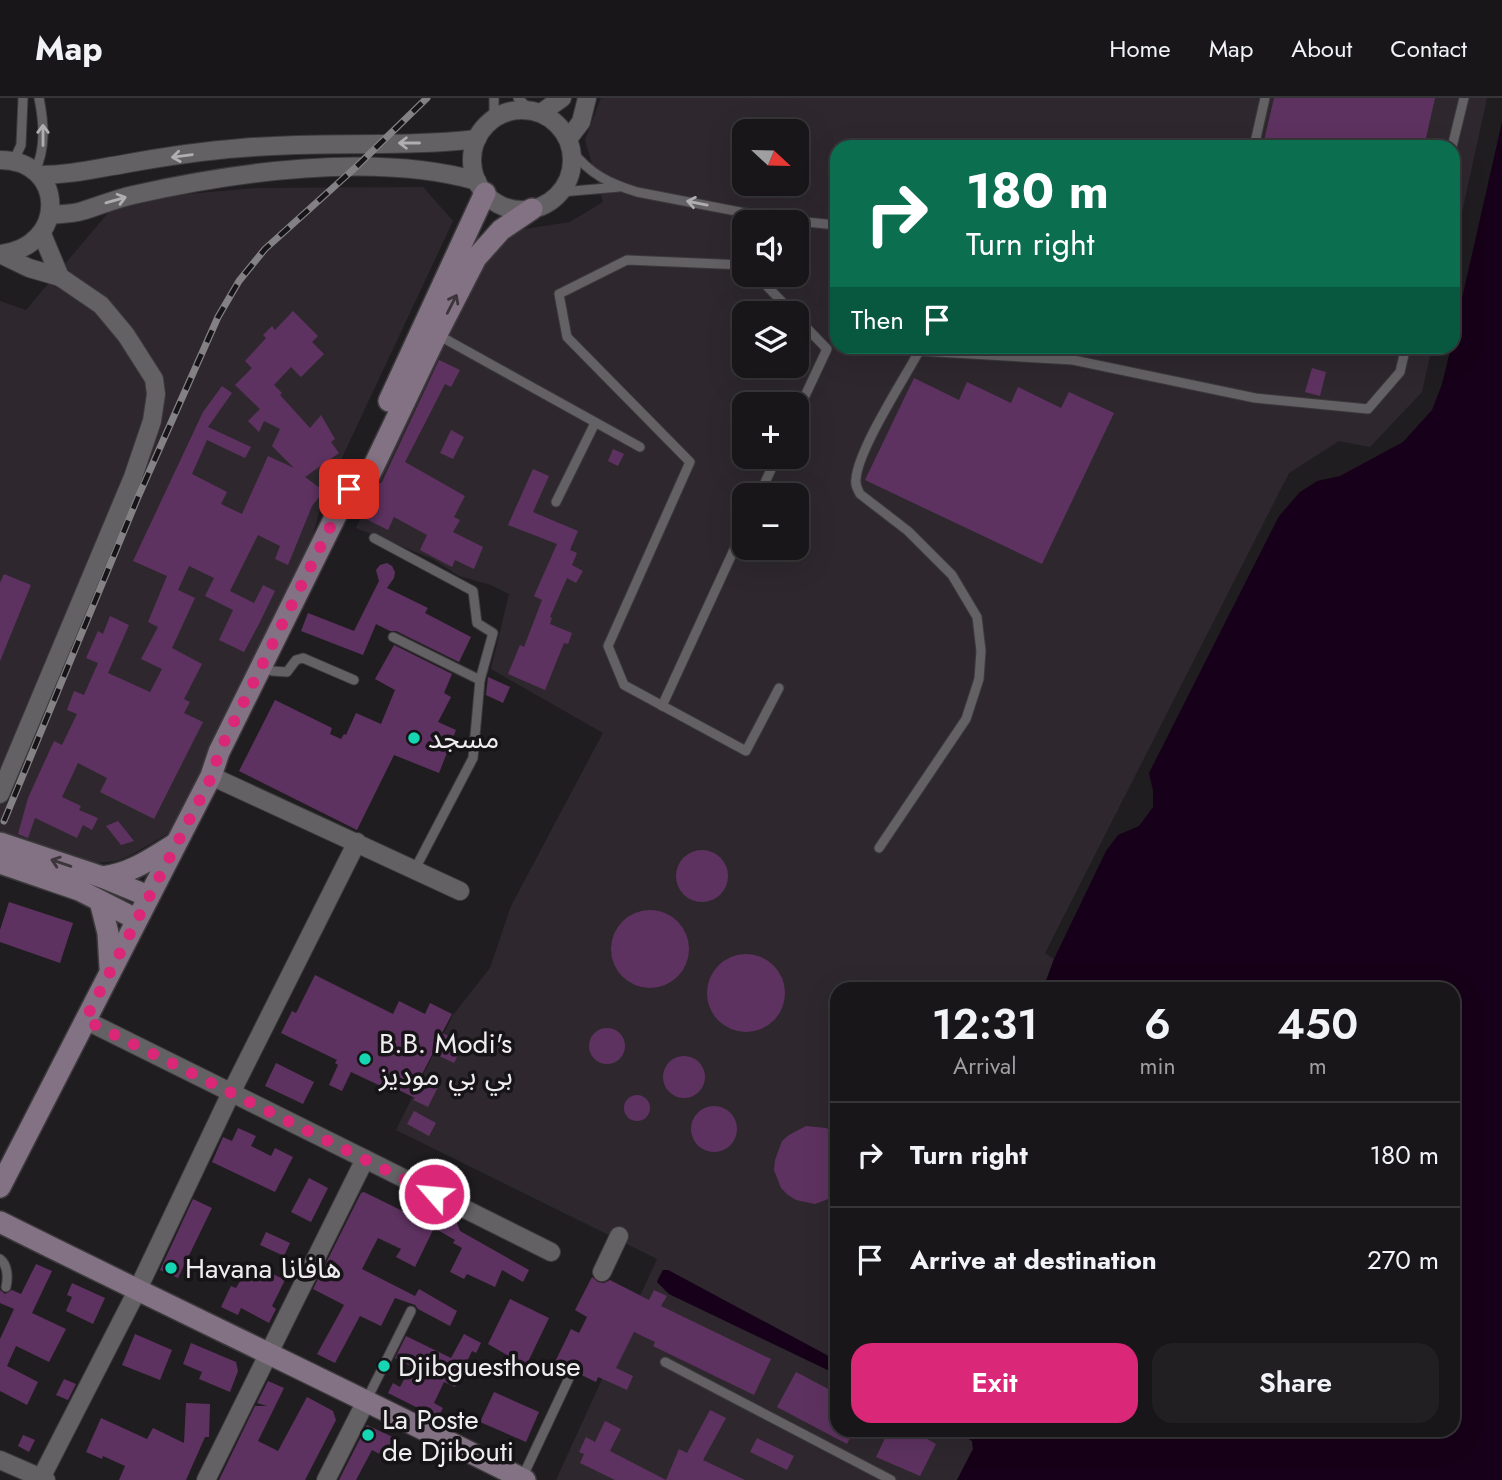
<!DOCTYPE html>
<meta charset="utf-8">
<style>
:root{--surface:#181618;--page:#211f21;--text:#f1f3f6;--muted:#9f9fa2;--line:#363537;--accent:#db2777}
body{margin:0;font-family:Jost,"Noto Sans Arabic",sans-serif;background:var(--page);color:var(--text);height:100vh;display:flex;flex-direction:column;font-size:26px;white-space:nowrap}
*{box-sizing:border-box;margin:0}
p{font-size:23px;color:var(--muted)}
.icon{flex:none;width:38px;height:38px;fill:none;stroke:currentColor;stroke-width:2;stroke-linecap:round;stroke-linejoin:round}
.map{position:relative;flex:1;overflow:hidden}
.panel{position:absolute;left:830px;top:884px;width:630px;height:455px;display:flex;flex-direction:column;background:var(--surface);border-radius:21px;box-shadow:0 7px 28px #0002,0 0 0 2px var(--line)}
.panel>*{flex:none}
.hud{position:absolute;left:830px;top:42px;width:630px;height:214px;border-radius:21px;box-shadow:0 7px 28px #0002,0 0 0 2px var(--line);background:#0b6e4f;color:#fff;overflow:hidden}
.needle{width:46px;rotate:112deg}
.controls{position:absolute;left:732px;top:21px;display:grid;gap:14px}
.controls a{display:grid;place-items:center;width:77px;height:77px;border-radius:14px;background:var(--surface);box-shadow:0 7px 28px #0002,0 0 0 2px var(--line);font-size:35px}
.pin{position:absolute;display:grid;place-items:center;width:60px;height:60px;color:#fff;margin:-30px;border-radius:14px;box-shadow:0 4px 10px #0006}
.me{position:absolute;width:77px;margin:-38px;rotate:297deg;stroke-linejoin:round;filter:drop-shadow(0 0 5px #0008)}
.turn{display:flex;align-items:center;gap:24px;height:147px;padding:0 21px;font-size:32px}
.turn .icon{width:91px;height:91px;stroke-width:2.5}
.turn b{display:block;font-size:49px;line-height:60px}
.then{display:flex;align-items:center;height:66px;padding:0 21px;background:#0003;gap:14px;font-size:26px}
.eta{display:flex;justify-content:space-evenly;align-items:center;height:119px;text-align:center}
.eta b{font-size:42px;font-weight:600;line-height:49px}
.action{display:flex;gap:14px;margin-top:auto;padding:14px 21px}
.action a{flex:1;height:80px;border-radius:21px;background:var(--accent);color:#fff;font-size:28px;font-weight:600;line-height:80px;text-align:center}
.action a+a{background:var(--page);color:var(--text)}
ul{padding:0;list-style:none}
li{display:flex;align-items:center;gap:21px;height:105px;padding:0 21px;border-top:2px solid var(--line)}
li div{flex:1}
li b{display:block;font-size:26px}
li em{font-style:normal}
header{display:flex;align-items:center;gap:42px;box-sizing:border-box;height:98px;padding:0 35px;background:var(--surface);border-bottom:2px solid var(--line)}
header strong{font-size:33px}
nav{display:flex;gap:38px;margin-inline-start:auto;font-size:24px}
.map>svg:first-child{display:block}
.built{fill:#2e282e;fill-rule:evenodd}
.water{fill:#170019}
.building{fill:#5e3260}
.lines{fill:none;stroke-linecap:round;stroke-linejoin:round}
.secondary-tunnel{stroke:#3f3c3f;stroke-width:21;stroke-dasharray:21 10;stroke-linecap:butt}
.lane-casing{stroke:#3c3a3c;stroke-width:11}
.street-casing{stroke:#3c3a3c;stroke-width:20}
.secondary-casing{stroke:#3c3a3c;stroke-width:24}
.lane{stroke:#646164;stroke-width:9}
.street{stroke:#646164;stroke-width:18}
.secondary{stroke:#837284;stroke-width:21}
.rail-casing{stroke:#848184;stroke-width:7}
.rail{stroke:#161416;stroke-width:4.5;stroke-dasharray:13;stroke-linecap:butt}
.oneway{stroke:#b0aeb0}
.oneway2{stroke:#3c353c}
.route{stroke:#db2777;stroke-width:12;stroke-dasharray:0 21.6}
.poi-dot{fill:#15d5b3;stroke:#161416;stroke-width:2.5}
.labels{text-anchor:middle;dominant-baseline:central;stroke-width:7;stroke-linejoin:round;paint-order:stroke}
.poi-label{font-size:28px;fill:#efedef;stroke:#161416;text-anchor:start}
</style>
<header>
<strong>Map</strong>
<nav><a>Home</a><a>Map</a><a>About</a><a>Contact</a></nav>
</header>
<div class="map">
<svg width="1502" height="1382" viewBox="0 0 1502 1382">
<rect width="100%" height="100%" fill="#201d20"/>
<g class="built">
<path d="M601,0H1487L1453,156L1452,49H836V248L1432,249L1422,294L1370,349L1339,343L1289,375L1045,855L1054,861L1043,891H836V1262L668,1172H663L658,1180L657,1184L669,1196L836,1276V1332H953L967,1339L972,1343L973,1351L957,1382H556L657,1161L396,1032L453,917L490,870L511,808L603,635L491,571L509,496L491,487L459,478L433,461L356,430L484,163L511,133L570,124L603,104L585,42ZM744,33H796V86H744ZM744,124H796V177H744ZM744,215H796V268H744ZM744,306H796V359H744ZM744,397H796V450H744Z"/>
<path d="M423,89L453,123L324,398L306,461L174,732L129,758L116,763L84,766L0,740V203L26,212L119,102L257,90Z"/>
</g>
<g class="water">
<path d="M1502,24V1382H957L973,1351L972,1343L953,1332H1452V891H1043L1054,861L1106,753L1118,737L1139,728L1153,709V693L1149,675L1279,418L1300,394L1317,383L1340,378L1403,344L1432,312L1442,286L1451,249L1452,248L1453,240Z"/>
<path d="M663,1172H668L836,1262V1276L669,1196L657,1184Z"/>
</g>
<g class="building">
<path d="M1274,0H1435L1424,49H1272L1263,47Z"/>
<path d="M293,213L318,238L312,244L324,256L301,279L291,269L274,287L282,295L280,297L310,330L321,317L335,341L331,344L339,355L305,379L324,393L312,408L288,467L275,461L280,448L258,437L230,493L254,505L263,487L275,493L259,526L244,554L219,542L233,512L205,498L214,480L189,468L178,492L195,500L172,550L202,566L184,601L190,604L184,615L203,624L154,721L100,694L107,680L78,665L62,699L81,708L79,712L98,720L92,732L83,727L77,740L35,720L28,740L18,736L28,700L54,643L62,647L77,616L67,612L74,593L84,597L98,565L86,560L98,533L103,536L110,518L129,527L108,575L150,594L162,571L141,561L158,529L148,524L167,478L133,463L203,314L222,288L232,295L208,329L251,349L245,360L207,342L192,376L227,394L221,406L242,416L268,358L294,370L272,348L280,331L264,323L259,334L248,323L260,311L235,287L252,270L245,263L266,240L263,237L272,228L275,232Z"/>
<path d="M439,262L460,272L451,289L445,286L405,364L465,398L454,419L460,422L453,434L483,449L474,471L455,462L452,469L420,452L427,437L394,419L388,432L364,420L373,402L361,397L362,388L371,391L382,384Z"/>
<path d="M1312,270L1326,274L1320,298L1305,294Z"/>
<path d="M914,280L959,302L967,284L1011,305L1018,289L1061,310L1069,294L1114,315L1042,466L865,382Z"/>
<path d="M451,332L464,339L453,361L440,355Z"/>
<path d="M613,351L624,356L618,368L608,363Z"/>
<path d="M533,371L549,378L533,414L578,433L570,452L577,455L572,467L583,473L576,485L567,480L550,519L552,520L550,526L572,535L568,546L564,545L545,592L508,576L520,547L524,549L542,502L534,498L557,446L508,427Z"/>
<path d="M387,465L392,468L395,474L394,480L387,490L428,510L425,515L471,539L459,564L396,533H390L376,526L363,557L301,533L308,515L354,533L379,483L376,472L380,467Z"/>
<path d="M4,476L31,487L0,563V485Z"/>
<path d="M394,547L452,576L444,595L451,599L438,624L456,632L439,675L394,657L357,732L239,673L275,602L332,630L330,636L341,641L344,636L346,637L356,615L381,626L395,592L375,581Z"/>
<path d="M488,579L510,589L503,605L486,597Z"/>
<path d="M118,723L134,743L121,747L106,728Z"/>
<circle cx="702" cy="778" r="26"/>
<path d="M9,804L73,825L60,865L0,844V832Z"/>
<circle cx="650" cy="851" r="39"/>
<circle cx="746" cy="895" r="39"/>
<path d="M315,877L393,916L399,903L425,916L430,905L452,916L442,935L464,945L454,965L433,955L420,980L438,989L428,1009L413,1002L415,1000L389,987L387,991L351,974L342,993L329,987L338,967L335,965L337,962L281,935L292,913L296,915Z"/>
<circle cx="607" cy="948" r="18"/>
<circle cx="684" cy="979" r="21"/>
<path d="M276,965L314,984L303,1006L265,988Z"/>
<circle cx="637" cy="1010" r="13"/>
<circle cx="714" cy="1031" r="23"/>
<path d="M414,1013L436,1025L429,1038L407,1026Z"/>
<path d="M806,1028L826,1030L836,1035V1098L815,1106L796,1102L788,1097L781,1090L774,1072L775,1062L782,1043L789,1037Z"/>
<path d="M238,1030L256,1038L251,1048L271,1058L275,1050L293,1059L275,1094L212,1064L223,1039L232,1043Z"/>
<path d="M309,1080L328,1090L311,1124L291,1114Z"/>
<path d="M364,1094L429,1126L438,1110L454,1118L460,1133L529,1172L523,1184L502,1172L495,1189L467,1176L464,1181L450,1174L462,1150L453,1145L455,1142L434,1130L415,1169L396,1159L401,1151L378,1140L362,1171L415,1198L419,1191L457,1213L450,1228L418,1211L415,1207L395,1200L381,1228L360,1218L335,1265L317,1256L344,1207L313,1191L361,1095Z"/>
<path d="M193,1101L212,1110L178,1180L160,1172Z"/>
<path d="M266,1134L290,1145L284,1158L260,1147Z"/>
<path d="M36,1166L52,1173L32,1215L66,1231L49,1264L16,1248L7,1268L38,1284L27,1307L0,1293V1241L14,1211L0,1205V1192L5,1196L12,1192L21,1196Z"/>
<path d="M249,1168L267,1176L269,1174L285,1182L272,1208L276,1211L269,1225L241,1210L238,1217L221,1209L231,1188L236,1190Z"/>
<path d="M592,1179L598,1184L604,1185L610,1182L649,1202L654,1192L667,1198L661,1208L771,1261L754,1297L653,1248L655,1244L634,1234L616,1270L633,1278L627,1292L598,1279L596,1284L555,1264L571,1231L579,1235L587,1219L575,1212Z"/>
<path d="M72,1185L105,1200L93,1226L66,1213L72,1199L67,1197Z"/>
<path d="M510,1201L549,1220L526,1268L488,1246Z"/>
<path d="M135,1236L172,1252L160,1282L122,1267Z"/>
<path d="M464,1236L481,1245L476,1255L472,1253L455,1289L444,1284L434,1305L443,1310L438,1320L388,1295L393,1285L400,1289L411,1268L395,1260L406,1238L451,1260Z"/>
<path d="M191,1245L236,1264L238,1273L230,1294L199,1281L202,1274L183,1266Z"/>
<path d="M796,1274L836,1295V1332H854L847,1346L777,1309Z"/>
<path d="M64,1281L76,1286L68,1302L56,1297Z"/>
<path d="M268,1283L284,1290L258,1343L278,1353L307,1299L333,1313L336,1322L305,1382H219L255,1308H267L257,1305Z"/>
<path d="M494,1294L539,1314L526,1344L480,1324Z"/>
<path d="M186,1305L210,1306L209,1339H205L186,1382H119L125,1368L103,1358L102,1361L86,1354L101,1320L147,1341L153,1330L184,1345Z"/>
<path d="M710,1312L726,1320L703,1362L745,1382H615L580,1365L584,1356L579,1354L586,1339L595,1344L605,1323L621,1331L610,1353L666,1382L679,1351L687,1355Z"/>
<path d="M367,1327L399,1342L389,1361L372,1352L356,1382H339Z"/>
<path d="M889,1332H911L936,1346L920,1378L876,1359Z"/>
<path d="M23,1337L35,1342L29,1354L18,1348Z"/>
<path d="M757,1340L794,1358L787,1372L750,1354Z"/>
</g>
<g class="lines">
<path class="secondary-tunnel" d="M360,396L369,378"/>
<g class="lane-casing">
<g id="lane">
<path d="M518,0L530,12"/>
<path d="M494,21V0"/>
<path d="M1254,49L1265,0"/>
<path d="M1452,49L1464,0"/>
<path d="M571,52C590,76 608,85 637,94L777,121L836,127"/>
<path d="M14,62L21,47L23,0"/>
<path d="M35,73C46,50 44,25 39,0"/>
<path d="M561,94L619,89"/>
<path d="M744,167L627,162L559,196L567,239L690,364L608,548L624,587L746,653L779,590"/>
<path d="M756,177L793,215"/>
<path d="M796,219L827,251L796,317"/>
<path d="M438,237L640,349"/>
<path d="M919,253L1073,262L1255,300L1368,311L1400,274L1406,248"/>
<path d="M759,397L777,359"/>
<path d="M556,404L595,325"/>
<path d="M374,440L473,493L477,525L493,535L480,582L473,660L415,771"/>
<path d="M393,539L480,582"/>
<path d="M272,573L287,574L296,562L303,560L354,582"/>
<path d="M662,608L744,430"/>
<path d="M879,750L966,621L979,581L981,553L977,519L952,477L908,433L860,396C857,390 855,387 856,381C858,351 906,278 922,248"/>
<path d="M0,1161C8,1167 8,1180 6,1189"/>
<path d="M665,1264L891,1382"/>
<path d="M367,1301L411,1213"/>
<path d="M522,1380L570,1278"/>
</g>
</g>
<g class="street-casing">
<g id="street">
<circle cx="522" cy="62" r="50"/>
<path d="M541,15L562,0"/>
<path d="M568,41L581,24L587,0"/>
<path d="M0,62C66,62 68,149 0,156"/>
<path d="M39,77C70,77 94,71 124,66C162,59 202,53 241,50C320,43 399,50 477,41"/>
<path d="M50,117C60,116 72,116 82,113C99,108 115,101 133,97C234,74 375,54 477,83"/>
<path d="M0,156L29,170L60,179L42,136"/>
<path d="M211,678L460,793"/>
<path d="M0,696L133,379L152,323L156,296L154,281L126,237L101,207L60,179"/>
<path d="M85,922L365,1061L206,1382"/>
<path d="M365,1061L551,1154"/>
<path d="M602,1174L619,1138"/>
<path d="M0,1362L46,1382"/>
<path d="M40,1382L137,1193L231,995L357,744"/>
<path d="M326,1382L367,1301"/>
</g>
</g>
<g class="secondary-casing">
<g id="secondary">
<path d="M389,303L485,95"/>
<path d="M369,378L437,236L476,160L501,132L532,111"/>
<path d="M0,745L102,779L148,798"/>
<path d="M0,765L79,792L136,821"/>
<path d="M102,779C130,776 151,761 175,746"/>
<path d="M100,803L108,835L110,870"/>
<path d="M0,1089L211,678L219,654L349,391"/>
<path d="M0,1124C174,1211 351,1294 525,1382"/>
</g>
</g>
<use href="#lane" class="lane"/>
<use href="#street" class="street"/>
<use href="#secondary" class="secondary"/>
<g class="rail-casing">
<path id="rail" d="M4,723L138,399L218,219L239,183L265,151L356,69L427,0"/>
</g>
<use href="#rail" class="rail"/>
</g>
<defs><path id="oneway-shaft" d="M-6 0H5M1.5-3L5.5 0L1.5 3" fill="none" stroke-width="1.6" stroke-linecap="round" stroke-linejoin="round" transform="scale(1.75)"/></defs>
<g class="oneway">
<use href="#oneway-shaft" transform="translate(43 37) rotate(-90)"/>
<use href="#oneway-shaft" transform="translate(409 45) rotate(180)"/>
<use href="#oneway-shaft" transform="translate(182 58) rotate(172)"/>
<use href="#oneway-shaft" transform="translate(116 102) rotate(-16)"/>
<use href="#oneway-shaft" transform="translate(697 105) rotate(-169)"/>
</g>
<g class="oneway2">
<use href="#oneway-shaft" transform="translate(452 206) rotate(-63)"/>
<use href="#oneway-shaft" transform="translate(61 765) rotate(-161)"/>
</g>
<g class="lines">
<path class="route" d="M349,391L219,654L212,678L85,922L434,1096"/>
</g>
<g class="poi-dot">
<circle cx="414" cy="640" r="7"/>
<circle cx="365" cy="961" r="7"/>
<circle cx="171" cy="1170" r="7"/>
<circle cx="384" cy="1268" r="7"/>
<circle cx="368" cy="1337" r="7"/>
</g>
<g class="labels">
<g class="poi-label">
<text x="428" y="640">مسجد</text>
<text x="379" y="945">B.B. Modi's<tspan x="379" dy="32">بي بي موديز</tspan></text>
<text x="185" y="1170">Havana هافانا</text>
<text x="398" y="1268">Djibguesthouse</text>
<text x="382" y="1321">La Poste<tspan x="382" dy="32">de Djibouti</tspan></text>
</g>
</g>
</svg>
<div class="controls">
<a><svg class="needle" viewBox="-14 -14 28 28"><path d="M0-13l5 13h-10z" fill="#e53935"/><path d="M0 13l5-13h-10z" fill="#9f9fa2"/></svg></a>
<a><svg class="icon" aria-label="sound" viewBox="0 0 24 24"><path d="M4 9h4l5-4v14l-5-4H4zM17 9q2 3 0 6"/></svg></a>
<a><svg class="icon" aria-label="layers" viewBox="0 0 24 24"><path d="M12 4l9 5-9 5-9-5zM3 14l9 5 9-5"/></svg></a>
<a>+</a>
<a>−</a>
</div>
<div class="pin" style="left:349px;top:391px;background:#d93025"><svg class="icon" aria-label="arrive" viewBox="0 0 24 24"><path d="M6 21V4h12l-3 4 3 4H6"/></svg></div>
<svg class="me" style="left:434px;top:1096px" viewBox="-20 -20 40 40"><circle r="17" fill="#db2777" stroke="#fff" stroke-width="3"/><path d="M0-11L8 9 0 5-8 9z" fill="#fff"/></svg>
<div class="hud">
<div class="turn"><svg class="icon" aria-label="right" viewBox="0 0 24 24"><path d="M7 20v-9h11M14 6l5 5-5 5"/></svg><div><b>180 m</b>Turn right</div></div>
<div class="then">Then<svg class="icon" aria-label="arrive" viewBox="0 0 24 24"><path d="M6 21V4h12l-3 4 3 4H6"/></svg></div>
</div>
<section class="panel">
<div class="eta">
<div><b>12:31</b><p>Arrival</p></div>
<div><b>6</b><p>min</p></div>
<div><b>450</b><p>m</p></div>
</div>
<ul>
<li><svg class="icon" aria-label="right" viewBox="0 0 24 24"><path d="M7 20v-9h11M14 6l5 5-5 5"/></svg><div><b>Turn right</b></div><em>180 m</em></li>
<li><svg class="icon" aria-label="arrive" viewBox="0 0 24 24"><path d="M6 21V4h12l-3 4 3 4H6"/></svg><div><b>Arrive at destination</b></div><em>270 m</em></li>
</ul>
<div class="action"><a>Exit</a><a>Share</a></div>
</section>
</div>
